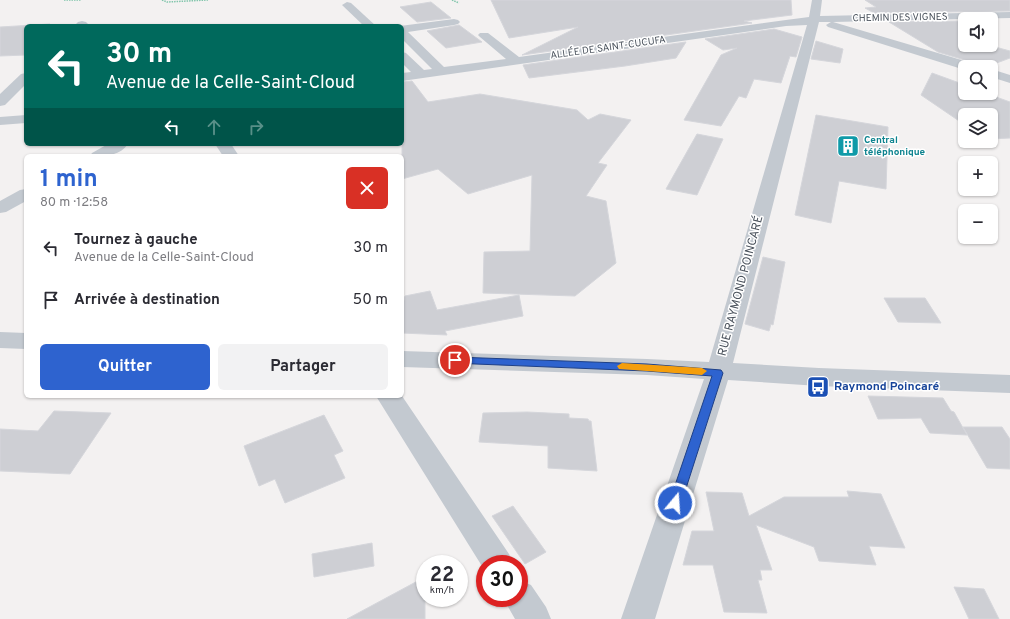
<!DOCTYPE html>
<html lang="fr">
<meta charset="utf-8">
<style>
:root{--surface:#fff;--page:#f2f2f3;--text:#2b2b33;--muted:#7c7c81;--accent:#2e63cf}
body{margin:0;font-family:Overpass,sans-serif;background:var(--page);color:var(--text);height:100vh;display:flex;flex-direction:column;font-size:15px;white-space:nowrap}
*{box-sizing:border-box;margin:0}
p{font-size:13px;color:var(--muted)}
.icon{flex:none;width:22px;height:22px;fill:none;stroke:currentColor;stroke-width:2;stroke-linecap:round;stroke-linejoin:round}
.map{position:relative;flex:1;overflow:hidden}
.side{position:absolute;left:24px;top:154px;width:380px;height:244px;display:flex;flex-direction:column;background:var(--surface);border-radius:6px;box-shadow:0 1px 3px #0004}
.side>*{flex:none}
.banner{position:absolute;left:24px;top:24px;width:380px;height:122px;border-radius:6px;box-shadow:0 1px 3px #0004;background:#00695c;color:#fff;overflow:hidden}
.buttons{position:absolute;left:958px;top:12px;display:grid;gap:8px}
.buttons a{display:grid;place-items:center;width:40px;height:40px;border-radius:6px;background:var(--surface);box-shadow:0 1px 3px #0004;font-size:20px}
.speed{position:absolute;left:416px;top:555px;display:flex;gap:8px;font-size:20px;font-weight:700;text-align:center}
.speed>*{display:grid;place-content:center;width:52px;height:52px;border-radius:50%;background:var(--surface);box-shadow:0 1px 3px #0004;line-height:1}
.speed small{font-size:10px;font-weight:400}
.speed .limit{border:6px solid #d22;background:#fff;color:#111}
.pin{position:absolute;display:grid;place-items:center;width:34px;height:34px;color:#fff;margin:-17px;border:2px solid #fff;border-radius:50%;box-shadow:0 1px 4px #0007}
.me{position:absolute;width:44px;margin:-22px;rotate:18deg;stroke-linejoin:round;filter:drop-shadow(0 0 3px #0008)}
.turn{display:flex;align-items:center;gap:14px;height:84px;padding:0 16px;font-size:18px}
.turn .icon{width:52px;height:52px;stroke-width:2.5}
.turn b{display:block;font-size:28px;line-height:34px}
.lanes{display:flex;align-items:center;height:38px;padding:0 16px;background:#0003;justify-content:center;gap:20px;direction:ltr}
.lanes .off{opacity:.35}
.round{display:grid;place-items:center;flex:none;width:42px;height:42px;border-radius:6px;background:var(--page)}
.overview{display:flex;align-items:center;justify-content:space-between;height:68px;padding:0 16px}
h1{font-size:24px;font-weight:700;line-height:30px;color:var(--accent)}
.primary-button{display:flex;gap:8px;margin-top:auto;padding:8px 16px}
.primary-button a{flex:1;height:46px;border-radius:6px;background:var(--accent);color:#fff;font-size:16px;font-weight:700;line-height:46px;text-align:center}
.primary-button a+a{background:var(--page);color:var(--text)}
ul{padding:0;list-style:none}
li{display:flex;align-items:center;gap:12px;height:52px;padding:0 16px}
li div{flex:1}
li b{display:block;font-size:15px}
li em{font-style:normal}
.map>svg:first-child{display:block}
.building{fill:#cecfd4;stroke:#d5d6db}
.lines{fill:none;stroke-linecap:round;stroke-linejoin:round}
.path{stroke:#80c5ab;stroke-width:1.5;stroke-dasharray:1.5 1;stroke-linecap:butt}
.minor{fill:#c3c9d0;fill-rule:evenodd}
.route{fill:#2e63cf;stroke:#1e4087}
.slow{fill:#f59e0b}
.labels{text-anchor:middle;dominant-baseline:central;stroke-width:3;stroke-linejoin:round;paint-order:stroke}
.far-street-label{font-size:10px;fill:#4a525c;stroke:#fff}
.far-culture-label{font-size:10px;font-weight:bold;fill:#0d838f;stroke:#fff;text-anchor:start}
.street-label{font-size:12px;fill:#4a525c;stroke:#fff}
.transit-label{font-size:12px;font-weight:bold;fill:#164399;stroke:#fff;text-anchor:start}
</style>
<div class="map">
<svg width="1010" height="619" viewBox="0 0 1010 619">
<rect width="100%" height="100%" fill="#f3f1f1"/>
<g class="building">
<path d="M491,0H791L792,15L744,21L752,23L522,55L578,27L509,38Z"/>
<path d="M865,0H1010V11L874,13L865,8L876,7Z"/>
<path d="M431,2L451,18L417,22L400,7Z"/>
<path d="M965,21V34L958,36L965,38V45H988L1010,51V58L986,67H977L975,63L938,52L889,22Z"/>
<path d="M50,24L49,26H26V55L0,56V27Z"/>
<path d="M459,25L482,42L446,48L427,31Z"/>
<path d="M774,29L802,37L796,57L790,56L781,83L754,79L746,98L739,96L721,126L684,120L721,55L737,48L723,50L705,39Z"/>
<path d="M816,41L843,49L840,63L811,59Z"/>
<path d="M686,42L676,58L625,66L529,78L523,65Z"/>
<path d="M932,73L965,85V93H985L1010,102V138L991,139V115H965V125L921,95Z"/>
<path d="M412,81L428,102L480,94L577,110L588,120L600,114L631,120L598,163L607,165L586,196L606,201L616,263L575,296L483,293L484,252L530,251L532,175L468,194L438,169L402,179V82Z"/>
<path d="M816,115L888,127L886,189L839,181L831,223L795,215Z"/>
<path d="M697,134L723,139L697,195L666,189Z"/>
<path d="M763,257L785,262L773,325L771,324L769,331L745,324Z"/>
<path d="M430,291L437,310L519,295L523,316L445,331L447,335L402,333V308L405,296Z"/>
<path d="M884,298H925L941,323L898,322Z"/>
<path d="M868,396L943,398L951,411L954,412L967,435L930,433L921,418L878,419Z"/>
<path d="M54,411L111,413L70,474L0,471V429L38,431Z"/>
<path d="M527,412L569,414V418L588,419L589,421H591L597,471L548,468V446L479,442L483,413Z"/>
<path d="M324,415L343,451L334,455L345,478L285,503L275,479L259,486L244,446Z"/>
<path d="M963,427H1002L1010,439V469L987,468Z"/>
<path d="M847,491L881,494L905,548L869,546L876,565L819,561L814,547L756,525L772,570H760L762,580H758L767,613L724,612L713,565H683L692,531H714L706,492L742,493L749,516L784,497H849Z"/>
<path d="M513,506L546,552L525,564L492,516Z"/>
<path d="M372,543L374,566L314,577L312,554Z"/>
<path d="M425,577V619H347Z"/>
<path d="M954,587L984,589L999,619H969Z"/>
</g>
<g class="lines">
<g class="path">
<path d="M64,0H81"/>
<path d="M162,0L167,2L208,0"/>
<path d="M452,0L459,3"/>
</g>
<g class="minor">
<path d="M812,0H822L820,16L1010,12V18L833,22L975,64L976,67H965V70L828,27L826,25L831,22H819L733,363L819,368L1010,375V393L819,386L728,380L655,619H621L704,379L647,375L402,367V351L647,359L709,362L807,25L786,26L402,81V73L411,72L402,63V52L406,53L424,70L432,69L402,39V26H400L454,19L458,20L460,22L458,24L454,25L408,32L444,67L506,59L480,37L478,35L480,33H488L519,57L786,20L809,17Z"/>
<path d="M347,2L351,3L376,26H364L342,5Z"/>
<path d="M82,21L86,22L88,24L86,26H74L78,22Z"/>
<path d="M991,69L1010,75V83L991,77Z"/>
<path d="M26,73V84L5,105L0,106V94L21,74Z"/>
<path d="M26,115V123L0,125V117Z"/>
<path d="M108,144H128C119,157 103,156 90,156L92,153Z"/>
<path d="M215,144H231L239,156H223Z"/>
<path d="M26,189V201L6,212L0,213V201L20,190Z"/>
<path d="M0,332L26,333V349L0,348Z"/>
<path d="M376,396H402L509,554L514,564H485V571Z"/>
<path d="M519,580L531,585L546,607L551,619H515L503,598H519Z"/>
</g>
</g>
<path class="route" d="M455,357L647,364L721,370L723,373L680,507L675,508L671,507L669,503L712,376L647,371L451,363L450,360L451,358Z"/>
<path class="slow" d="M622,363L702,368L707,371L702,375L619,369L617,366Z"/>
<defs>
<g id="building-square" transform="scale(1.15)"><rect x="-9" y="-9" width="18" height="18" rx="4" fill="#0f9aa8" stroke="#fff"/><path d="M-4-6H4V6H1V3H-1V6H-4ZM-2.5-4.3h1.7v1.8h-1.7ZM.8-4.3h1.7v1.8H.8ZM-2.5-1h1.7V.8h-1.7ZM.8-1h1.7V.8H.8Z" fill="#fff"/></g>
<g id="bus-square" transform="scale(1.15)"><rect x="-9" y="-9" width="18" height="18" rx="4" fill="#1a4fb4" stroke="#fff"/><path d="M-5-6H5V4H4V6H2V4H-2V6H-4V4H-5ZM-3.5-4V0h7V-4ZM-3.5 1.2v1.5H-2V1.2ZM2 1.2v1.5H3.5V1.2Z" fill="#fff"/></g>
</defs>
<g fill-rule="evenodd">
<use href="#building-square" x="848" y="146"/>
<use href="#bus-square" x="818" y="387"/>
</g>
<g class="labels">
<g class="far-street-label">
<text transform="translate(900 18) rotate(-1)">CHEMIN DES VIGNES</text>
<text transform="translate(608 48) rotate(-8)">ALLÉE DE SAINT-CUCUFA</text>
</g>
<g class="far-culture-label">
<text x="864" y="140">Central<tspan x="864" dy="12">téléphonique</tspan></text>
</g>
<g class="street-label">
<text transform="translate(741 286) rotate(-75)">RUE RAYMOND POINCARÉ</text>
</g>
<g class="transit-label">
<text x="834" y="387">Raymond Poincaré</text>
</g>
</g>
</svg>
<div class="buttons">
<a><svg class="icon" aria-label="sound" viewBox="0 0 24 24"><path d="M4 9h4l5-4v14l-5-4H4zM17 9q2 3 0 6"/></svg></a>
<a><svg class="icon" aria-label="search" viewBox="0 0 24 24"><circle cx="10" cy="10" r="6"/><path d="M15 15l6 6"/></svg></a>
<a><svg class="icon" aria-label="layers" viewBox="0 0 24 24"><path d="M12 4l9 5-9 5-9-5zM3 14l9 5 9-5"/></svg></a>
<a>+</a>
<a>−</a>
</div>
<div class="speed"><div>22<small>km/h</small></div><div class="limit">30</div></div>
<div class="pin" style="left:455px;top:360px;background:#d93025"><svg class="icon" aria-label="arrive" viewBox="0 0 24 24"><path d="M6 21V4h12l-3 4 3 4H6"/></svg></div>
<svg class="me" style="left:675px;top:503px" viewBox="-20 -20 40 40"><circle r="17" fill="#2e63cf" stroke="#fff" stroke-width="3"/><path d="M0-11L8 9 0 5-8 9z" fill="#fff"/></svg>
<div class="banner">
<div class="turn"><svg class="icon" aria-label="left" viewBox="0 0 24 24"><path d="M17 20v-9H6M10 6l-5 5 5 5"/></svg><div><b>30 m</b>Avenue de la Celle-Saint-Cloud</div></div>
<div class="lanes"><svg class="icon" aria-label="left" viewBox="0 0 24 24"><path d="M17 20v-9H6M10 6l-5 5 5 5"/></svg><svg class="icon off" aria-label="ahead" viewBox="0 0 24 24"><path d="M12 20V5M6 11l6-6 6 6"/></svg><svg class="icon off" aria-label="right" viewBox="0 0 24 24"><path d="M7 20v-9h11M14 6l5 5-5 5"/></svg></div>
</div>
<section class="side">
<div class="overview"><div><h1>1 min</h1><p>80 m · 12:58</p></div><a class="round" style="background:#d93025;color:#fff"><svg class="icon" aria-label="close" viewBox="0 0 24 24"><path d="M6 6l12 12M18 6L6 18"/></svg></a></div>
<ul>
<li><svg class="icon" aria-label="left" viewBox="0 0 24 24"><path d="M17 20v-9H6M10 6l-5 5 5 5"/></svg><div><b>Tournez à gauche</b><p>Avenue de la Celle-Saint-Cloud</p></div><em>30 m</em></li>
<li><svg class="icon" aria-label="arrive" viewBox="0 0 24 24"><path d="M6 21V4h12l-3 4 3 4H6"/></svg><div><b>Arrivée à destination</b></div><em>50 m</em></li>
</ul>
<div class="primary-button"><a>Quitter</a><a>Partager</a></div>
</section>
</div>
